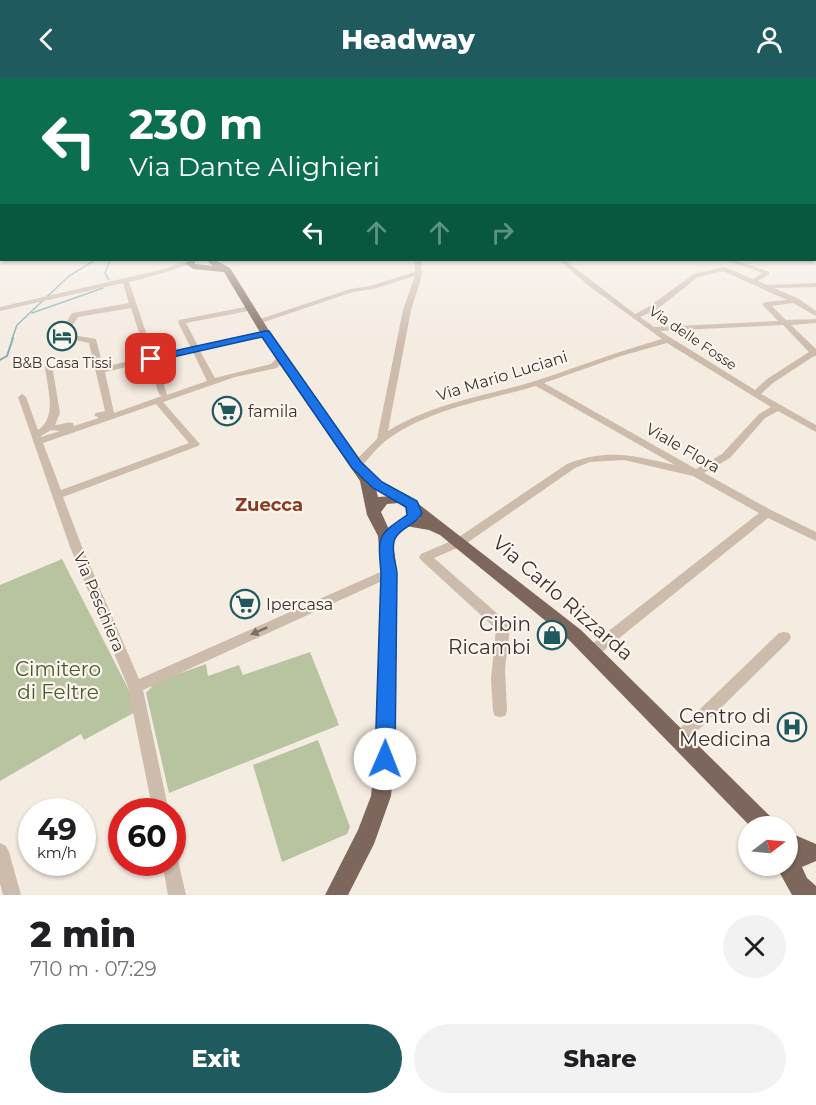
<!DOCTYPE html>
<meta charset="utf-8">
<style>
:root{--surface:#fff;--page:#f2f2f2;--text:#202124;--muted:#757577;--accent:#1f5a5e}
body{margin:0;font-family:Montserrat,sans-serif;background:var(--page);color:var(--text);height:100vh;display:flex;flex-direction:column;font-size:22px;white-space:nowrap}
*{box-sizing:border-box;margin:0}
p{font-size:20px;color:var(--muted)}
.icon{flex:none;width:33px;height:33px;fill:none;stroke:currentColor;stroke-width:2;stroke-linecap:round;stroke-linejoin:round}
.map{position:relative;height:817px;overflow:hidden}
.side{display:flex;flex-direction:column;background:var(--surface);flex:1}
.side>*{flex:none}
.top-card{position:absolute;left:0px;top:0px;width:816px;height:183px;box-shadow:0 2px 4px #0004;background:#0b6e4f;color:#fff;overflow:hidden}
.needle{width:39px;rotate:74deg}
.controls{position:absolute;left:738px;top:738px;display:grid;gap:12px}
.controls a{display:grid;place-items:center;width:60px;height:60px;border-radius:50%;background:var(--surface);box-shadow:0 2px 4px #0004;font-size:30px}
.speed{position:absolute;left:18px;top:720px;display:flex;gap:12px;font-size:30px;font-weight:700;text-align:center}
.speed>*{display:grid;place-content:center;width:78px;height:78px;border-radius:50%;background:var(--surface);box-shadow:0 2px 4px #0004;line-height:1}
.speed small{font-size:15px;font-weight:400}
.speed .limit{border:9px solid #d22;background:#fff;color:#111}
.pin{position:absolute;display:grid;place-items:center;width:51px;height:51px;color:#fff;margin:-26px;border-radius:12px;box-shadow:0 3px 9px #0006}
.me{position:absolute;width:66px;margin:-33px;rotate:1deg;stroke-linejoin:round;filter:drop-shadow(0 0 4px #0008)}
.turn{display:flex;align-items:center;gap:21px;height:126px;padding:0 30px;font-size:27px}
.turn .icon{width:78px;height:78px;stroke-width:2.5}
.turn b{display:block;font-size:42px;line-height:51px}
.lanes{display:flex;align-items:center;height:57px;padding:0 30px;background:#0003;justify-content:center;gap:30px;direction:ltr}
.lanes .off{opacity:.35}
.round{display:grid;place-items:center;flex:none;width:63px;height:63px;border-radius:32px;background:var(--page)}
.head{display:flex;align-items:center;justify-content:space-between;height:102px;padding:0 30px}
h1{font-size:36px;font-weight:800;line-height:45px}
.cta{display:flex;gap:12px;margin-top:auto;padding:12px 30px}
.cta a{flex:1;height:69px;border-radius:36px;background:var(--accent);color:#fff;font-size:24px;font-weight:800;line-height:69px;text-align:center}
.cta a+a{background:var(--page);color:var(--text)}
header{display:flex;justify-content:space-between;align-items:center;height:78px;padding:0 30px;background:var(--accent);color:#fff;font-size:27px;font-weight:800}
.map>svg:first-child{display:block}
.green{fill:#b8c4a0}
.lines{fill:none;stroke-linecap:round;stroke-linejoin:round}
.stream-far1{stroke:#7fb0b2;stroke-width:1.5}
.stream{stroke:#7fb0b2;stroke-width:2}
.minor{fill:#cdbbac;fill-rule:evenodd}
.major{fill:#7d675c;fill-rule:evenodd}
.oneway{fill:#7d6f65}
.route{fill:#1a73e8;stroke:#114b97;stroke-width:1.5}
.labels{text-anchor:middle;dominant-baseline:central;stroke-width:4.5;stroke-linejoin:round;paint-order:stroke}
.far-street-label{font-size:14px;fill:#3b302b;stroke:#fbf5ee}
.far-poi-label{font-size:14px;fill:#3b302b;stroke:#fbf5ee}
.street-label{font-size:16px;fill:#3b302b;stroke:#fbf5ee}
.poi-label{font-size:16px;fill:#3b302b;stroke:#fbf5ee;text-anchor:start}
.neighbourhood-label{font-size:18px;font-weight:bold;fill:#8c3b22;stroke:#fbf5ee}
.near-street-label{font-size:20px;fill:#3b302b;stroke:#fbf5ee}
.near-poi-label{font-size:20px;fill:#3b302b;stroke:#fbf5ee;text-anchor:end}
.near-park-label{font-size:20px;fill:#4a5a2e;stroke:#fbf5ee}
</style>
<header><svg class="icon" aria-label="back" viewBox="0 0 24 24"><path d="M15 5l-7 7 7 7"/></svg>Headway<svg class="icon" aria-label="person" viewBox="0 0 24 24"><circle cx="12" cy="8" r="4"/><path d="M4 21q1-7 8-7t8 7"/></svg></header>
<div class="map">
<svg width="816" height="817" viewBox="0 0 816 817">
<rect width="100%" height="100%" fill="#f4ebe1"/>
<g class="green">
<path d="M62,481L139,632L84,662L81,656L0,703V507Z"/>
<path d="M310,574L339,647L169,715L146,615L156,604L206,586L208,598L239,587L243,597Z"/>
<path d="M318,662L350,749L347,756L282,784L253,687Z"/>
</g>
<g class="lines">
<g class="stream-far1">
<path d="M109,202L105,195L110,182"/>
<path d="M32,235L103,210"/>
<path d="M12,261L17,247L69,198L95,182"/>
</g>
<path class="stream" d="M0,282L7,278L13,260"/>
<g class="minor">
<path d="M190,182L192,183V185L164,195L129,204L154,278L191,270L178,244L179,242L250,228L254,230L253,232L186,245L198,268L265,254L269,256L265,258L200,273L215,300L271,286L278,279H284L285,281L277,290L235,299L163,324L198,364L200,366L198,368L63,419L82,469L139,601L385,492H393L395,495L393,498L143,612L169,734H153L128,609L70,469L18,319L22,316L26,319L38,352C58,339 47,309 45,289L49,286L52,287L60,335L55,347C61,347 67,343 73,345L74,348L99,340L94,337L96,335L105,333L89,265L62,259L58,257L72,235L129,225L123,205L0,233V229L160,192ZM131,230L147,279L103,289L96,261L67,256L78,239ZM193,274L207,303L167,317L156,282ZM148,284L159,316L162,318L114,335L105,294ZM156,326L189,365L61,412L43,365ZM51,352L60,353L41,359V358Z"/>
<path d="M415,182H421V192L423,194L421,196V201L411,232L388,353C433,325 486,318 535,303C578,289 619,273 662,261L589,208L559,182H565L635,236L650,228L694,196L724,189L753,201L762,195L729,183L728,182H736L769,194V196L758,203L767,207L816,205V209L774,210L799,221L816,233V238L793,225L772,228L786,242L816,241V245L791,247L816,271V278H814L773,305L761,316L816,347V354L778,333L765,340L730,380L704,395L771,432L816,454V463L768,440L597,578L592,580L587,578L585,574L587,570L759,435L693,398L624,382L590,384L575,390L464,467L434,480L508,545L510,549L505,591L507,633L505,638L500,639L495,638L493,633L491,601L496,551L421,482L419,479L421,476L456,461L567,386C609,370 633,378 675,387L536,308C485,323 426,331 383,365C375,372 368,381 361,389H353L352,387L353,385L377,361L403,232L415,198L373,211L353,214L261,245L254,243L350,211L370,208L415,194ZM723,193L787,222L766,224L762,226L778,243L654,249L640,239L656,232L698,199ZM783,247L809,274L767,301L755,312L660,253ZM667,265L771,329L759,336L722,376L696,391L544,305L621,278Z"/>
<path d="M784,554L789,555L791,559L789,563L684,666L679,668L674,666L672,661L674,656L779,555Z"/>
<path d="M0,765L6,768L9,774L21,817H3L0,805Z"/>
<path d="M172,776L177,778L186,817H168L162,784H172Z"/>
</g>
<g class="major">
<path d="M189,182H195V186L213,188L206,182H215L230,190L286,280L374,403L378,419L407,417L581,552L772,740L774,748H750L569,562L440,457L429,452L400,447L398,444L400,441H420L399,425L387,426L381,434L392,458L397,495L395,681L391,718L374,766L348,817H325L358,752L371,718L375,681L381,495L378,458L367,437L360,403L276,281L224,194L193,191L186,186Z"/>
<path d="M788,754L816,766V783L802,789L807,800L816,808V817H792L776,788H788Z"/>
</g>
</g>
<defs><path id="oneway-solid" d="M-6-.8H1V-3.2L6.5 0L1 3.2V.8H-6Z" transform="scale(1.5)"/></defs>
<use class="oneway" href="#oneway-solid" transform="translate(259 553) rotate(156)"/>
<linearGradient id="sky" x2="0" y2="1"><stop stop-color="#7eb2d2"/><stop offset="0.57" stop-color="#faf6f2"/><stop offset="1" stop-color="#faf6f2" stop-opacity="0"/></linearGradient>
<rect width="816" height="270" fill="url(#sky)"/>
<path class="route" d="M265,253H269L361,384L382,404L417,423L422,435C416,447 402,449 396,459C390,468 396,486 397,495L395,681L392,688L385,691L378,688L375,681L381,495C378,458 376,458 407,437L406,429L373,410L352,390L262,259L151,284L145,281L151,278Z"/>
<defs>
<g id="hotel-ring" transform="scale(1.5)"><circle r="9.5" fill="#fbf5ee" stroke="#1f5a5e" stroke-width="1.5"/><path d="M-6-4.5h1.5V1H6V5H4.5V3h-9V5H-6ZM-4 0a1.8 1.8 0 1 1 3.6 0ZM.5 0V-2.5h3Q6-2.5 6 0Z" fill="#1f5a5e"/></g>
<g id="supermarket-ring" transform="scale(1.5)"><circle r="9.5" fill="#fbf5ee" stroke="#1f5a5e" stroke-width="1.5"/><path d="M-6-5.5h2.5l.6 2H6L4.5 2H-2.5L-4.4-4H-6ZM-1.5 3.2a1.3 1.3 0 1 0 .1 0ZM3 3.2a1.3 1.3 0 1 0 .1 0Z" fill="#1f5a5e"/></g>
<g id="shop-ring" transform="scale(1.5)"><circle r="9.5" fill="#fbf5ee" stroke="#1f5a5e" stroke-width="1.5"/><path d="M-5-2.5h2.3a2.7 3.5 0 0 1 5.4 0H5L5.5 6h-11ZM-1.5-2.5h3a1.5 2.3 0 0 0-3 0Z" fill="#1f5a5e"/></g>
<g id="hospital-ring" transform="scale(1.5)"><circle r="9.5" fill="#fbf5ee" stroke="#1f5a5e" stroke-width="1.5"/><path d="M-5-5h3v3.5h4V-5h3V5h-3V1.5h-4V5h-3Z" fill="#1f5a5e"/></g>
</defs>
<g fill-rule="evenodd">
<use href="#hotel-ring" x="62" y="258"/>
<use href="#supermarket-ring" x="227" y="333"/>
<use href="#supermarket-ring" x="245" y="526"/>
<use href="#shop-ring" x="552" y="557"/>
<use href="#hospital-ring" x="792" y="649"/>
</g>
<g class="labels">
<g class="far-street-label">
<text transform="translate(693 260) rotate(34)">Via delle Fosse</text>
</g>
<g class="far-poi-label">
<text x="62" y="285">B&amp;B Casa Tissi</text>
</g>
<g class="street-label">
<text transform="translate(502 298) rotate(-17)">Via Mario Luciani</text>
<text transform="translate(683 370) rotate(30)">Viale Flora</text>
<text transform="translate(99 524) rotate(67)">Via Peschiera</text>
</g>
<g class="poi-label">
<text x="248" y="333">famila</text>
<text x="266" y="526">Ipercasa</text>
</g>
<g class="neighbourhood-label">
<text x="269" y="427">Zuecca</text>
</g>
<g class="near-street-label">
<text transform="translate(563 520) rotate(41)">Via Carlo Rizzarda</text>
</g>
<g class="near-poi-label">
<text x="531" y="546">Cibin<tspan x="531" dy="23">Ricambi</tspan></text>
<text x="771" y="638">Centro di<tspan x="771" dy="23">Medicina</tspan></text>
</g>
<g class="near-park-label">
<text x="58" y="591">Cimitero<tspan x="58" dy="23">di Feltre</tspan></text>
</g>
</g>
</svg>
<div class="controls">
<a><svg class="needle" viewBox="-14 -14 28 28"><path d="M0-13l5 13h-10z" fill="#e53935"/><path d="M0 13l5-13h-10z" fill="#757577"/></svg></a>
</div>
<div class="speed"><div>49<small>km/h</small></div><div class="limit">60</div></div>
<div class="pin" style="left:151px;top:281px;background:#d93025"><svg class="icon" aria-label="arrive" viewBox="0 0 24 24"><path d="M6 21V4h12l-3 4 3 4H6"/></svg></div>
<svg class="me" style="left:385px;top:681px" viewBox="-20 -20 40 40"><circle r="19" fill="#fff"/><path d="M0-13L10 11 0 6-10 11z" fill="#1a73e8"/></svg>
<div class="top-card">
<div class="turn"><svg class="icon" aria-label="left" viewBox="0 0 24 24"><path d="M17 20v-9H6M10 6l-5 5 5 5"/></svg><div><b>230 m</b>Via Dante Alighieri</div></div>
<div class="lanes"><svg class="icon" aria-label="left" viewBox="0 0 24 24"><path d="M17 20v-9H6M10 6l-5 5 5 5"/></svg><svg class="icon off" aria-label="ahead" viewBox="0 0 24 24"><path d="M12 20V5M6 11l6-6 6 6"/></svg><svg class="icon off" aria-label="ahead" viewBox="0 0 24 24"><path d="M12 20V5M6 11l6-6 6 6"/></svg><svg class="icon off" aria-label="right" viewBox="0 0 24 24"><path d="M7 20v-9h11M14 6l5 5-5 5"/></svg></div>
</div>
</div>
<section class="side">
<div class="head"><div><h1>2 min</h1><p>710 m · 07:29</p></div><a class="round"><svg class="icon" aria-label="close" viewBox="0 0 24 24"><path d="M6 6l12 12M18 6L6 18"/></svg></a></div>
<div class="cta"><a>Exit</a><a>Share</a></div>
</section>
